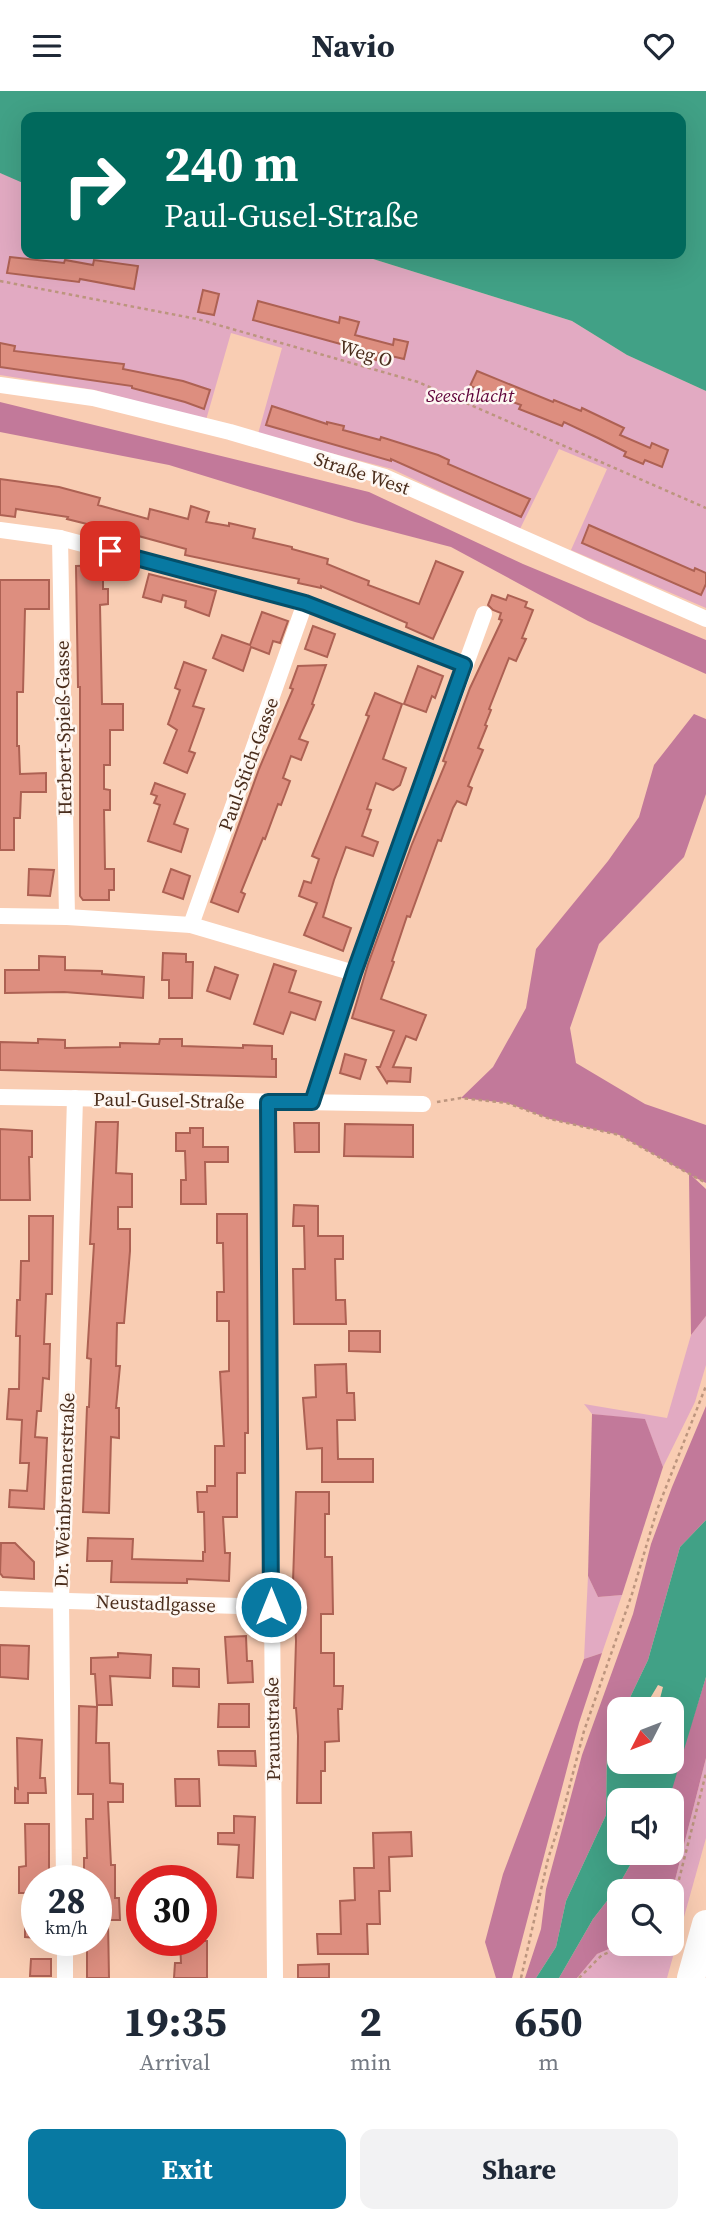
<!DOCTYPE html>
<meta charset="utf-8">
<style>
:root{--surface:#fff;--page:#f2f2f3;--text:#1f2937;--muted:#747a83;--accent:#0879a2}
body{margin:0;font-family:"Source Serif 4",serif;background:var(--page);color:var(--text);height:100vh;display:flex;flex-direction:column;font-size:26px;white-space:nowrap}
*{box-sizing:border-box;margin:0}
p{font-size:23px;color:var(--muted)}
.icon{flex:none;width:38px;height:38px;fill:none;stroke:currentColor;stroke-width:2;stroke-linecap:round;stroke-linejoin:round}
.map{position:relative;height:1887px;overflow:hidden}
.sheet{display:flex;flex-direction:column;background:var(--surface);flex:1}
.sheet>*{flex:none}
.top-card{position:absolute;left:21px;top:21px;width:665px;height:147px;border-radius:14px;box-shadow:0 7px 28px #0002;background:#00695c;color:#fff;overflow:hidden}
.needle{width:46px;rotate:228deg}
.buttons{position:absolute;left:607px;top:1606px;display:grid;gap:14px}
.buttons a{display:grid;place-items:center;width:77px;height:77px;border-radius:14px;background:var(--surface);box-shadow:0 7px 28px #0002;font-size:35px}
.speed{position:absolute;left:21px;top:1774px;display:flex;gap:14px;font-size:35px;font-weight:700;text-align:center}
.speed>*{display:grid;place-content:center;width:91px;height:91px;border-radius:50%;background:var(--surface);box-shadow:0 7px 28px #0002;line-height:1}
.speed small{font-size:18px;font-weight:400}
.speed .limit{border:10px solid #d22;background:#fff;color:#111}
.pin{position:absolute;display:grid;place-items:center;width:60px;height:60px;color:#fff;margin:-30px;border-radius:14px;box-shadow:0 4px 10px #0006}
.me{position:absolute;width:77px;margin:-38px;rotate:0deg;stroke-linejoin:round;filter:drop-shadow(0 0 5px #0008)}
.turn{display:flex;align-items:center;gap:24px;height:147px;padding:0 28px;font-size:32px}
.turn .icon{width:91px;height:91px;stroke-width:2.5}
.turn b{display:block;font-size:49px;line-height:60px}
.eta{display:flex;justify-content:space-evenly;align-items:center;height:119px;text-align:center}
.eta b{font-size:42px;font-weight:700;line-height:49px}
.primary-button{display:flex;gap:14px;margin-top:auto;padding:14px 28px}
.primary-button a{flex:1;height:80px;border-radius:14px;background:var(--accent);color:#fff;font-size:28px;font-weight:700;line-height:80px;text-align:center}
.primary-button a+a{background:var(--page);color:var(--text)}
header{display:flex;justify-content:space-between;align-items:center;height:91px;padding:0 28px;background:var(--surface);font-size:32px;font-weight:700}
.map>svg:first-child{display:block}
.green{fill:#e2aac2}
.forest{fill:#c2799a}
.water{fill:#41a186}
.building{fill:#dd8e7f;stroke:#ad6153;stroke-width:2}
.lines{fill:none;stroke-linecap:round;stroke-linejoin:round}
.path{stroke:#bc957e;stroke-width:2.5;stroke-dasharray:3.5 3.5;stroke-linecap:butt}
.street{stroke:#fff;stroke-width:16}
.highway{stroke:#fff;stroke-width:28}
.route-casing{stroke:#054f69;stroke-width:18}
.route{stroke:#0879a2;stroke-width:12}
.labels{text-anchor:middle;dominant-baseline:central;stroke-width:5;stroke-linejoin:round;paint-order:stroke}
.street-label{font-size:19px;fill:#4a2d1c;stroke:#fef7f2}
.park-label{font-size:19px;font-style:italic;fill:#5f033a;stroke:#fef7f2}
</style>
<header><svg class="icon" aria-label="menu" viewBox="0 0 24 24"><path d="M4 6h16M4 12h16M4 18h16"/></svg>Navio<svg class="icon" aria-label="heart" viewBox="0 0 24 24"><path d="M12 20l-8-8c-3-5 5-10 8-4 3-6 11-1 8 4z"/></svg></header>
<div class="map">
<svg width="706" height="1887" viewBox="0 0 706 1887">
<rect width="100%" height="100%" fill="#f9cdb3"/>
<g class="green">
<path d="M0,82L26,92V163H357L572,230L627,264L706,300V517L571,459L607,378L559,358L520,438L392,378L258,343L282,257L231,242L206,329L95,299L0,284Z"/>
<path d="M706,1225V1274L695,1311L663,1376L645,1329L592,1323L584,1313L667,1327L691,1244Z"/>
<path d="M588,1485L598,1506L622,1504L602,1562L584,1568Z"/>
<path d="M706,1667V1747L667,1887H577L597,1863L621,1853H672V1801Z"/>
</g>
<g class="forest">
<path d="M0,311L369,401L523,473L706,549V583L588,530L451,456L355,431L169,374L0,341Z"/>
<path d="M694,623L706,628V703L684,766L599,853L570,937L576,972L645,1013L706,1034V1092L692,1085L706,1098V1225L691,1244L689,1083L619,1044L550,1028L507,1012L461,1007L493,976L526,917L536,858L608,770L639,726L654,674Z"/>
<path d="M706,1315V1429L680,1456L648,1569L624,1619H620L619,1627L607,1654L606,1724L566,1810L556,1856L536,1887H525L541,1838L546,1798L582,1664L633,1523L651,1453L672,1396Z"/>
<path d="M592,1323L645,1328L663,1376L622,1504L598,1506L588,1485Z"/>
<path d="M602,1562L579,1632L512,1887H496L485,1851L503,1783L584,1568Z"/>
<path d="M706,1586V1667L672,1801H620L621,1853L597,1863L577,1887H559L593,1828L617,1797L637,1762H672V1710H667Z"/>
</g>
<g class="water">
<path d="M0,0H706V300L627,264L572,230L357,163H681V26H26V92H23L0,82Z"/>
<path d="M706,1429V1586L670,1705L667,1710H620V1762H637L617,1797L593,1828L559,1887H536L556,1856L566,1810L606,1724L607,1654L619,1627L620,1671H672V1619H657L663,1596L658,1594L643,1619H624L648,1569L680,1456Z"/>
</g>
<g class="building">
<path d="M10,166L64,172L65,169L93,174L94,169L138,175L134,198L80,188L79,191L7,182Z"/>
<path d="M203,199L219,203L214,224L198,221Z"/>
<path d="M258,210L339,232L340,226L359,231L355,244L393,254L394,248L408,251L404,268L378,262L376,269L364,265L366,260L253,229Z"/>
<path d="M0,252L15,255L14,260L124,273L123,278L183,290L210,299L204,318L185,311L132,297V295L0,276Z"/>
<path d="M477,280L553,311L554,309L581,320L582,317L624,337L620,344L650,357L652,352L668,359L662,376L645,369L643,373L624,365L626,361L598,347L564,331L562,335L537,325L519,318L521,314L470,295Z"/>
<path d="M272,315L327,333V331L344,335L343,339L380,349L381,346L438,364L449,369L448,373L530,408L521,426L391,368V370L266,334Z"/>
<path d="M0,388L59,396L100,407L98,414L148,428L150,418L188,428L191,415L209,421L206,431L229,435V432L255,438L253,447L292,456V458L328,468L327,473L369,490L368,494L419,513L436,470L463,481L433,548L406,536L407,532L321,495V497L298,492L299,488L185,464L186,458L131,443L128,448L102,441L103,437L67,428L68,426L16,418L15,426L0,424Z"/>
<path d="M589,434L694,480L695,477L706,482V493L701,504L582,452Z"/>
<path d="M103,474V498H108V513L100,514L102,613H123V639H110V674H104V698L110,699V719H104L105,778H114V799H109V809H83L80,805V596H78L76,475Z"/>
<path d="M149,483L216,500L209,525L185,516L186,510L163,504L161,511L143,506Z"/>
<path d="M0,489H49V518H25L23,601H17V655H19L20,683L46,682V701H21L20,727H14V759H0Z"/>
<path d="M492,504L506,509L508,504L527,511L525,516L533,519L522,547L526,548L516,570L509,567L489,618L491,619L485,634L487,635L478,657L483,659L468,695L472,697L466,714L457,710L453,717L441,750L438,749L410,826L407,825L392,870L394,871L381,908L426,924L416,949L406,945L393,976L411,977L410,991L388,990L387,992L377,976H380L394,940L352,927L368,873L412,753L446,671L443,670L470,597L502,529L499,528L501,522L493,519L488,514Z"/>
<path d="M262,521L288,530L280,552L273,550L269,563L251,556L243,580L213,567L222,544L250,554Z"/>
<path d="M313,535L335,543L327,566L305,558Z"/>
<path d="M184,571L206,579L193,615L204,618L189,660L195,662L187,682L164,672L177,639L168,633L180,599L175,597Z"/>
<path d="M326,574L312,613L314,614L299,648L308,651L301,669L291,665L283,687L290,690L281,714L278,713L265,748L263,747L241,801L245,803L238,821L211,811L259,678L293,598L290,597L298,575Z"/>
<path d="M418,575L443,585L435,607L432,605L426,621L404,613Z"/>
<path d="M375,602L402,613L383,668L406,677L400,694L393,699L376,692L367,718L371,719L362,745L378,751L373,765L346,756L334,789L323,826L351,837L343,860L304,844L317,812L299,805L304,790L311,792L319,768L312,765L369,625L366,624Z"/>
<path d="M155,692L185,703L174,733L188,738L181,761L148,750L160,714L154,712L157,705L151,703Z"/>
<path d="M29,778L54,779L50,805L28,804Z"/>
<path d="M171,778L190,785L183,808L163,801Z"/>
<path d="M163,862L186,863V871H193L192,907H169V889H162Z"/>
<path d="M39,865L65,866V879L102,880V883L144,886L143,907L64,901L5,902V879H39Z"/>
<path d="M274,873L296,880L289,901L321,911L315,929L291,921L283,943L254,933Z"/>
<path d="M215,876L238,884L230,908L207,900Z"/>
<path d="M38,948L65,949V957L120,956V952L159,953L160,948H182V955L243,957V954L272,955V968H276V986L0,979V951L38,952Z"/>
<path d="M345,963L366,969L360,988L340,982Z"/>
<path d="M96,1031H118L116,1082L132,1083V1116H118V1138H130V1160L124,1232H117L116,1275H120L116,1317H119V1347L111,1346L109,1422L83,1421L87,1316H89L91,1268L87,1267L94,1153H90Z"/>
<path d="M294,1032H319V1061H295Z"/>
<path d="M345,1033L413,1034V1066L344,1065Z"/>
<path d="M190,1037H203V1056H228V1071H205L206,1113H181V1089H186L185,1060H176V1042H190Z"/>
<path d="M0,1038L32,1040V1066H29L30,1109H0Z"/>
<path d="M294,1114L318,1115V1145H343V1168H335L336,1209H345L346,1233H294L293,1178H305L304,1135H293Z"/>
<path d="M217,1123H247L248,1342H245V1382H237V1426H223L225,1462H230L229,1490L187,1488V1492L111,1491L112,1470H87L88,1447L133,1448L132,1468L203,1470V1461H205L204,1421H198L197,1401H207V1395H215V1355H224L220,1281L229,1280V1230H217V1201H224L223,1152H217Z"/>
<path d="M29,1125H53L52,1203H46L44,1253H50L49,1288L43,1287L41,1320H37L35,1346L47,1347L44,1418L9,1416L10,1399L27,1400L29,1372H20L22,1329L7,1328L9,1298H19L20,1245H16L17,1209H20L21,1170H29Z"/>
<path d="M349,1240H380V1261L349,1260Z"/>
<path d="M346,1273L347,1302H354L355,1329H337L338,1368H373V1391H322V1357L307,1358L303,1307L316,1306L315,1274Z"/>
<path d="M296,1401H329V1423H325V1466H332L333,1523H321V1562H334V1595H343L342,1618H338L339,1650L325,1651V1680H321V1712H297L298,1645L296,1617H294L296,1550L293,1491Z"/>
<path d="M1,1452H15L34,1471V1488L3,1486L0,1482Z"/>
<path d="M246,1545L247,1570H252L253,1591L228,1592L225,1546Z"/>
<path d="M0,1554L29,1555L28,1588L0,1586Z"/>
<path d="M118,1562L151,1564L150,1587L110,1585L112,1614H97L95,1583H91V1567L118,1566Z"/>
<path d="M173,1577L199,1578V1596L173,1595Z"/>
<path d="M219,1613H249V1636H218Z"/>
<path d="M79,1615L97,1616L96,1652H109L110,1692L123,1693V1711H108L111,1774H115V1807H119L120,1829H108L109,1887H87V1850H96V1790H84V1767H87L86,1728H93V1703H78Z"/>
<path d="M17,1647L42,1649L40,1687H45L46,1702H28V1712H15V1697L18,1698Z"/>
<path d="M218,1660H255L256,1675L219,1674Z"/>
<path d="M175,1688H199L200,1715H176Z"/>
<path d="M234,1725L255,1726L253,1787L237,1786L239,1754L218,1753V1742H234Z"/>
<path d="M25,1733H49V1790H37V1847L25,1846V1802H19V1776L26,1775Z"/>
<path d="M411,1741L412,1765L389,1766L390,1800H379L380,1833H367L368,1863H318L317,1843H341L340,1810L355,1809L354,1777H374L373,1742Z"/>
<path d="M180,1850H207V1887H174L175,1872H181Z"/>
<path d="M31,1868H51V1885H30Z"/>
<path d="M329,1873V1887H298V1874Z"/>
</g>
<g class="lines">
<g class="path">
<path d="M0,190L197,228L418,291L706,417"/>
<path d="M437,1011L461,1007L507,1012L550,1028L619,1044L706,1092"/>
<path d="M672,1816L706,1682"/>
<path d="M521,1887L548,1768L561,1728L584,1640L632,1503L657,1419L706,1295"/>
<path d="M579,1887L602,1864L631,1853"/>
</g>
<g class="street">
<path d="M0,294L93,307L230,341L385,386L706,528"/>
<path d="M0,439L60,447L305,512L464,574"/>
<path d="M60,447L67,826"/>
<path d="M0,825L67,826L191,834L354,882"/>
<path d="M191,834L305,512"/>
<path d="M0,1006L423,1013"/>
<path d="M268,1011L275,1887"/>
<path d="M312,1011L354,882L484,523"/>
<path d="M0,1508L271,1516"/>
<path d="M64,1790L61,1509L75,1007"/>
<path d="M65,1850V1887"/>
</g>
<path class="highway" d="M691,1887L706,1833"/>
</g>
<g class="lines">
<g class="route-casing">
<path id="route" d="M110,460L305,512L464,574L354,882L312,1011H268L271,1516"/>
</g>
<use href="#route" class="route"/>
</g>
<g class="labels">
<g class="street-label">
<text transform="translate(366 262) rotate(16)">Weg O</text>
<text transform="translate(362 382) rotate(18)">Straße West</text>
<text transform="translate(63 637) rotate(-91)">Herbert-Spieß-Gasse</text>
<text transform="translate(248 673) rotate(-70)">Paul-Stich-Gasse</text>
<text transform="translate(169 1009) rotate(1)">Paul-Gusel-Straße</text>
<text transform="translate(64 1399) rotate(-88)">Dr. Weinbrennerstraße</text>
<text transform="translate(156 1512) rotate(2)">Neustadlgasse</text>
<text transform="translate(272 1638) rotate(-91)">Praunstraße</text>
</g>
<g class="park-label">
<text x="470" y="304">Seeschlacht</text>
</g>
</g>
</svg>
<div class="buttons">
<a><svg class="needle" viewBox="-14 -14 28 28"><path d="M0-13l5 13h-10z" fill="#e53935"/><path d="M0 13l5-13h-10z" fill="#747a83"/></svg></a>
<a><svg class="icon" aria-label="sound" viewBox="0 0 24 24"><path d="M4 9h4l5-4v14l-5-4H4zM17 9q2 3 0 6"/></svg></a>
<a><svg class="icon" aria-label="search" viewBox="0 0 24 24"><circle cx="10" cy="10" r="6"/><path d="M15 15l6 6"/></svg></a>
</div>
<div class="speed"><div>28<small>km/h</small></div><div class="limit">30</div></div>
<div class="pin" style="left:110px;top:460px;background:#d93025"><svg class="icon" aria-label="arrive" viewBox="0 0 24 24"><path d="M6 21V4h12l-3 4 3 4H6"/></svg></div>
<svg class="me" style="left:271px;top:1516px" viewBox="-20 -20 40 40"><circle r="17" fill="#0879a2" stroke="#fff" stroke-width="3"/><path d="M0-11L8 9 0 5-8 9z" fill="#fff"/></svg>
<div class="top-card">
<div class="turn"><svg class="icon" aria-label="right" viewBox="0 0 24 24"><path d="M7 20v-9h11M14 6l5 5-5 5"/></svg><div><b>240 m</b>Paul-Gusel-Straße</div></div>
</div>
</div>
<section class="sheet">
<div class="eta">
<div><b>19:35</b><p>Arrival</p></div>
<div><b>2</b><p>min</p></div>
<div><b>650</b><p>m</p></div>
</div>
<div class="primary-button"><a>Exit</a><a>Share</a></div>
</section>
